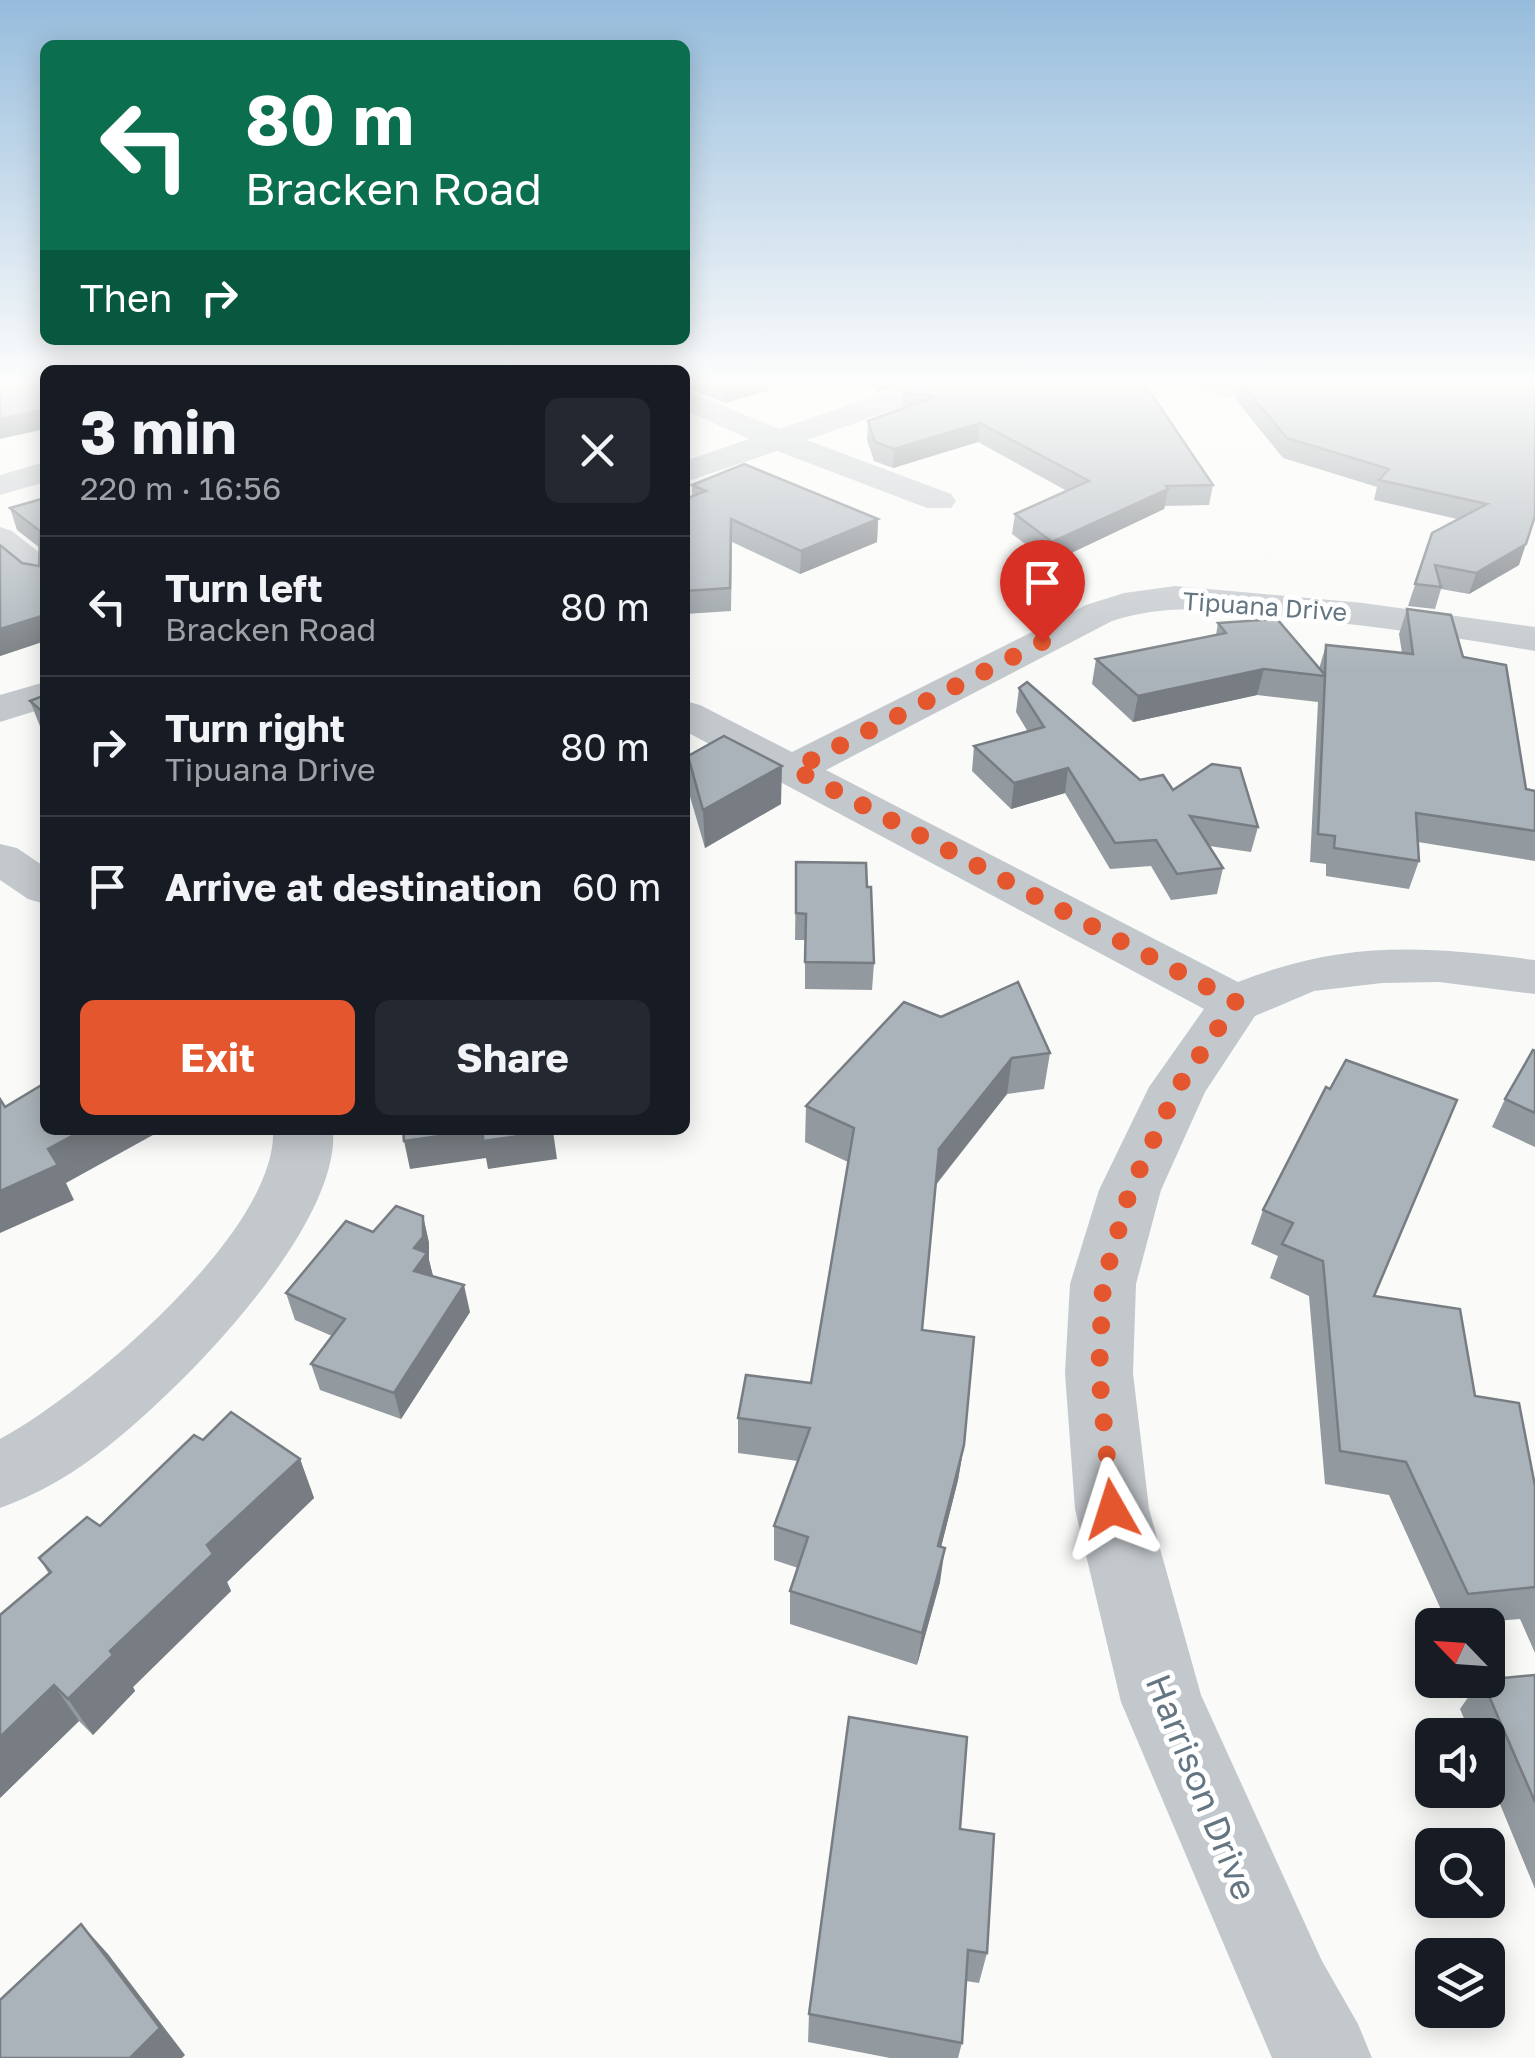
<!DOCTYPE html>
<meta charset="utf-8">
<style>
:root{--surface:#171b24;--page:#242831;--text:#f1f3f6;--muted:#9ea1a6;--line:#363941;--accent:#e4572e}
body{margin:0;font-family:"Golos Text",sans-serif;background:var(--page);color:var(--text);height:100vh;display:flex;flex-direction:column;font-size:38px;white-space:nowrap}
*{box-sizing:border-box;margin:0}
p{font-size:32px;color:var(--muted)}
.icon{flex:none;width:55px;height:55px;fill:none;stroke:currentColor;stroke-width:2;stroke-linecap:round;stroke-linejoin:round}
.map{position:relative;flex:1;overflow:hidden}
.side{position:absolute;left:40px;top:365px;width:650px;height:770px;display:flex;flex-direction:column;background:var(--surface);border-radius:15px;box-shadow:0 5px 25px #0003}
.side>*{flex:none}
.top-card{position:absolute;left:40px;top:40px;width:650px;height:305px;border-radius:15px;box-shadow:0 5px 25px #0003;background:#0b6e4f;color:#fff;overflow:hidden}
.needle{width:65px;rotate:295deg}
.tools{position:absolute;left:1415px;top:1608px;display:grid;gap:20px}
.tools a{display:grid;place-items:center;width:90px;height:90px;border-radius:15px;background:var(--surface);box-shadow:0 5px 25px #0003;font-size:50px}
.pin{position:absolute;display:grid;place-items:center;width:85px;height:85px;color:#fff;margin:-102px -42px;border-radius:50% 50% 50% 0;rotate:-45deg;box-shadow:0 0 10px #0007}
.pin .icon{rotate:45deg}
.me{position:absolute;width:110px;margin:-55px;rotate:354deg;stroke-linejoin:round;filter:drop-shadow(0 0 8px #0008)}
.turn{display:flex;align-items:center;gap:35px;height:210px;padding:0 40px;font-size:45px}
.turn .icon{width:130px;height:130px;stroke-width:2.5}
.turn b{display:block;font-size:70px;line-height:85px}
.then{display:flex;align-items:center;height:95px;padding:0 40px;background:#0003;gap:20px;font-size:38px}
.round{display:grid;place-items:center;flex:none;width:105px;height:105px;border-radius:15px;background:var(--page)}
.head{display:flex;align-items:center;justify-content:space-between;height:170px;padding:0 40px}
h1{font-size:60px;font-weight:700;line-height:75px}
.cta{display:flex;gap:20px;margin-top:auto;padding:20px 40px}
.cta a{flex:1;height:115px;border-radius:15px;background:var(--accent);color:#fff;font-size:40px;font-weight:700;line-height:115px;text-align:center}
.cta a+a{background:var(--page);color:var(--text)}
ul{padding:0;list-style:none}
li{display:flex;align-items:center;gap:30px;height:140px;padding:0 40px;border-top:2px solid var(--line)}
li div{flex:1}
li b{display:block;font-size:38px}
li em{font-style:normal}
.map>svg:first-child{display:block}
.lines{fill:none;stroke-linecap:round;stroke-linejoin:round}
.street{fill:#c3c8cc;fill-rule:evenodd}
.wall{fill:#929a9f}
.shaded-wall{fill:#777d82}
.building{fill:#aab3b9;stroke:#777d82;stroke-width:2.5}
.route{stroke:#e4572e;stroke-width:18;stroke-dasharray:0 32.4}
.labels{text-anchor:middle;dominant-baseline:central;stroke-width:10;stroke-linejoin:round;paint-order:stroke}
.far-street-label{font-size:25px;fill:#657683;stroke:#fff}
.near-street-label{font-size:35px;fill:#657683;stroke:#fff}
</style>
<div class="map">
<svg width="1535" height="2058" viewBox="0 0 1535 2058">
<rect width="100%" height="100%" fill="#fafaf8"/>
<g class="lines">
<g class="street">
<path d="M914,383H956L952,389L807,440L951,494L956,501L951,508H927L777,451L685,482V461L749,439L685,410V390L779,429Z"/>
<path d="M1194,383H1239L1244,389L1239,395L1229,398L1198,389Z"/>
<path d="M45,462V482L0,495V475Z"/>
<path d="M0,527L12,531L45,557V586L32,583L0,556Z"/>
<path d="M1175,586L1363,603L1535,627V651C1461,638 1387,628 1312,620C1246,613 1178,599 1112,621L826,770L1238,982C1345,940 1424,946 1535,960V994L1439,982L1382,983L1314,991L1255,1016L1205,1092L1161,1190L1136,1284L1133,1373L1149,1509L1201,1695L1322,1961L1358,2024L1372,2058H1272L1121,1702L1075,1509L1065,1373L1070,1284L1099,1190L1149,1087L1204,1009L685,731V701L700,705L792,752L1086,605L1124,593Z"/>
<path d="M45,682V708L0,722V695Z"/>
<path d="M0,844L17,848L45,867V904L28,899L0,880Z"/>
<path d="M273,1130H333C341,1230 171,1401 94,1457C66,1478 33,1496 0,1508V1439C84,1394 278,1231 273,1130Z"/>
</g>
</g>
<g class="wall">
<path d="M685,383H778L766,391L725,403L685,387Z"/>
<path d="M864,383H903L877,392Z"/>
<path d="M930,383L1213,485L1209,505L1165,506L1164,509L1050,563L1012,534L1015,514L1067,491L978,442L893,468L874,461L867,440L868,421L902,408L903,392Z"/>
<path d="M1239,383H1535L1519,565L1469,594L1441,589L1435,609L1408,606L1432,533L1457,519L1374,500L1377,487L1283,458L1236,400Z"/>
<path d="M692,485L878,519L877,542L800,574L732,542L731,611L685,614V499L692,496Z"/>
<path d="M45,498V641L0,656V545L22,563L39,566L40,548L17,530L10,508Z"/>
<path d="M1407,609L1463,657L1526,789L1535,791V861L1418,842L1419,861L1409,889L1326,876V864L1310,862L1318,702L1257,695L1133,722L1092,684L1096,659L1216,635L1218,623L1319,669L1326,645L1402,653L1399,634Z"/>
<path d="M1019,688L1140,780L1173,790L1258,827L1251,852L1209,846L1223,868L1217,894L1171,900L1151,866L1110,869L1065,793L1011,809L972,771L974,746L1028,732L1016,712Z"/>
<path d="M45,695V739L30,701Z"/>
<path d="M688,756L781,804L705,848L689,793Z"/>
<path d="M796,862L867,887L874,963L872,990L805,989V940H795Z"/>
<path d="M941,1017L1050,1053L1044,1089L1007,1094L936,1185L922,1330L964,1445L958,1480L941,1547L940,1582L917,1665L790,1624V1591L798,1568L774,1560V1526L798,1461L738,1453V1418L811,1383L848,1162L805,1142L806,1106Z"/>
<path d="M1535,1051V1147L1492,1127L1505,1099Z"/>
<path d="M1326,1087L1374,1296L1475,1396L1535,1486V1653L1520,1619L1448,1625L1389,1495L1325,1484L1309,1296L1270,1278L1278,1256L1251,1244L1263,1210Z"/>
<path d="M423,1216L429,1243V1260L433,1276L470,1312L401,1419L320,1390L311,1364L332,1336L295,1320L286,1293L373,1232Z"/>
<path d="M203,1440L300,1459L314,1498L227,1582L231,1591L133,1687L135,1691L93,1735L79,1721L0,1798L49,1574L39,1558L100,1526Z"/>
<path d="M1535,1675V1889L1488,1775V1735H1471L1460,1709L1480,1680Z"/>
<path d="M960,1829L987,1953L979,1983L966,1981L962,2043L958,2058H890L808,2042L809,2014Z"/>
</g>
<g class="shaded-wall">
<path d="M730,383H778L766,391L725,403V384Z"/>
<path d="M877,383H903L877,392Z"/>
<path d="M685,397H687L688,415L685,416Z"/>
<path d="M45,409V429L0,439V419Z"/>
<path d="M980,423L978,442L893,468L894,449Z"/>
<path d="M1168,489L1164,509L1050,563L1052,542Z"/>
<path d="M878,519L877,542L800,574L801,551Z"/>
<path d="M1526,544L1519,565L1469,594L1476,573Z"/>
<path d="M45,615V641L0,656V629Z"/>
<path d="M1264,669L1257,695L1133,722L1138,696Z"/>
<path d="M782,766L781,804L705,848L703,810Z"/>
<path d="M1068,768L1065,793L1011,809L1014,783Z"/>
<path d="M1012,1058L1007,1094L935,1185L939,1149Z"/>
<path d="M83,1130H162L66,1183L74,1200L0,1233V1191L48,1149Z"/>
<path d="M482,1130L553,1131L557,1159L488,1169L486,1158L410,1169L404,1141Z"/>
<path d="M423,1216L429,1243V1260L434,1280L414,1271V1248Z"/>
<path d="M464,1285L470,1312L401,1419L394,1393Z"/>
<path d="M964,1445L958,1480L933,1579L938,1546Z"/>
<path d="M300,1459L314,1498L227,1582L231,1591L133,1687L135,1691L93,1735L68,1699L207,1545Z"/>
<path d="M945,1548L940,1582L917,1665L922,1633Z"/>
<path d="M54,1685L79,1721L0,1798V1737Z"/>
<path d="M81,1924L108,1954L185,2055L182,2058H130Z"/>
</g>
<g class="building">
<path d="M0,383H45V409L0,419Z"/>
<path d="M930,383H1144L1213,485L1166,486L1168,489L1052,542L1015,514L1089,481L980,423L894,449L875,442L868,421L934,397L903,392Z"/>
<path d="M1241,383H1535V516L1526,544L1476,573L1435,565L1441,587L1415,584L1432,533L1487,504L1379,480L1389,469L1287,438Z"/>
<path d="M744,464L878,519L801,551L731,519L730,588L685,591V499L706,491L692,485Z"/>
<path d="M45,498V615L0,629V545L22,563L39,566L40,531L10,508Z"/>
<path d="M1407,609L1451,615L1463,657L1506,665L1526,789L1535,791V831L1416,813L1419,861L1334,848L1335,836L1318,834L1325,676L1264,669L1138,696L1096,659L1226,633L1218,623L1277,619L1325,675L1326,645L1413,654Z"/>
<path d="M1027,682L1140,780L1163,775L1173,790L1212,764L1240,768L1258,827L1190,816L1223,868L1177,874L1156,840L1115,843L1068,768L1014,783L974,746L1044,727L1019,688Z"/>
<path d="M45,695V714L30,701Z"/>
<path d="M724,736L782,766L703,810L688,756Z"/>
<path d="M796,862L866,863L867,887H871L874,963L805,962L806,914L796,913Z"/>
<path d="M1018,982L1050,1053L1012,1058L939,1149L922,1330L974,1337L964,1445L938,1546L945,1548L922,1633L790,1591L808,1537L774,1526L810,1428L738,1418L746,1375L811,1383L854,1128L806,1106L904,1002L941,1017Z"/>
<path d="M1533,1050L1535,1051V1113L1505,1099Z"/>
<path d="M1346,1060L1457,1100L1374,1296L1460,1309L1475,1396L1519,1403L1535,1486V1587L1468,1594L1406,1462L1340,1451L1323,1261L1282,1244L1293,1223L1263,1210L1326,1087L1330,1089Z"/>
<path d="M45,1083V1130H83L48,1149L58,1165L0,1191V1099L5,1107Z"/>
<path d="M403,1130H482L404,1141Z"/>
<path d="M483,1130H553V1131L483,1141Z"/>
<path d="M396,1206L423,1216V1237L414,1248L427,1253L414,1271L464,1285L394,1393L311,1364L345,1319L286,1293L346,1221L373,1232Z"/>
<path d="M231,1412L300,1459L207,1545L213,1554L110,1651L113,1655L68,1699L54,1685L0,1737V1615L51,1572L39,1558L87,1517L100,1526L194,1435L203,1440Z"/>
<path d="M1535,1675V1802L1482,1680Z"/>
<path d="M849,1717L967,1737L960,1829L994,1834L987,1953L968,1950L962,2043L809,2014Z"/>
<path d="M81,1924L160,2028L130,2058H0V2000Z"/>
</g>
<linearGradient id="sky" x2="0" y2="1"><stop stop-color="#96bcdc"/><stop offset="0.57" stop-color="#fdfdfc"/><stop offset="1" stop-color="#fdfdfc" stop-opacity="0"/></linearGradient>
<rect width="1535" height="671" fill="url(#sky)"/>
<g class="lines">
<path class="route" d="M1042,642L794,769L1236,1002L1178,1087L1130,1190L1103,1284L1099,1373L1112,1509"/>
</g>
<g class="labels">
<g class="far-street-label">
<text transform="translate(1265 606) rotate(4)">Tipuana Drive</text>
</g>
<g class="near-street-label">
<text transform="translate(1202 1787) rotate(68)">Harrison Drive</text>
</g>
</g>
</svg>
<div class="tools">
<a><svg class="needle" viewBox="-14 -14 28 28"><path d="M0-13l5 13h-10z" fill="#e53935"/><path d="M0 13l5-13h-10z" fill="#9ea1a6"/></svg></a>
<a><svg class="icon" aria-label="sound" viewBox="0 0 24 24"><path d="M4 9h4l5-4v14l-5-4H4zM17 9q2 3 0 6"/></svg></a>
<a><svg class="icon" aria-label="search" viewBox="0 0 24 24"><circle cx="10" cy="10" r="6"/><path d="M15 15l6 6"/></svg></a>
<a><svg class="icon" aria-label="layers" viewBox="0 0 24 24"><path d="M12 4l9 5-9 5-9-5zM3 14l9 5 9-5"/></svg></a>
</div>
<div class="pin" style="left:1042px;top:642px;background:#d93025"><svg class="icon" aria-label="arrive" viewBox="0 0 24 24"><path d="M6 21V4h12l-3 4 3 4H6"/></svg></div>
<svg class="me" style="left:1112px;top:1509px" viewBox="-20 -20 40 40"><path d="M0-17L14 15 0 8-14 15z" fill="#e4572e" stroke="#fff" stroke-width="4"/></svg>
<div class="top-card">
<div class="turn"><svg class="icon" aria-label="left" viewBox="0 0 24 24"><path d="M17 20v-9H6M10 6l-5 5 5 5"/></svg><div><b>80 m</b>Bracken Road</div></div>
<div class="then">Then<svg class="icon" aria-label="right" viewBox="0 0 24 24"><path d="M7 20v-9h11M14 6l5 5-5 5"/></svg></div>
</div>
<section class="side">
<div class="head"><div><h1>3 min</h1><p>220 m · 16:56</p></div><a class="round"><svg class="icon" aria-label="close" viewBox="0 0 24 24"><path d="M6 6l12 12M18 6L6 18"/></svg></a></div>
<ul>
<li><svg class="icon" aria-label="left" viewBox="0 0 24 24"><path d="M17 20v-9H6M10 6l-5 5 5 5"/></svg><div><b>Turn left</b><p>Bracken Road</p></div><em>80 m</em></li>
<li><svg class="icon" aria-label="right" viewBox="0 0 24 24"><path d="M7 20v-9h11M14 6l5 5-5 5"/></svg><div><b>Turn right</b><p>Tipuana Drive</p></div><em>80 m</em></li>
<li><svg class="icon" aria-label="arrive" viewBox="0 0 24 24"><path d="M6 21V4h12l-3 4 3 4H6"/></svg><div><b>Arrive at destination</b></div><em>60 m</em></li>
</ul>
<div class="cta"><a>Exit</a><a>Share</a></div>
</section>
</div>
